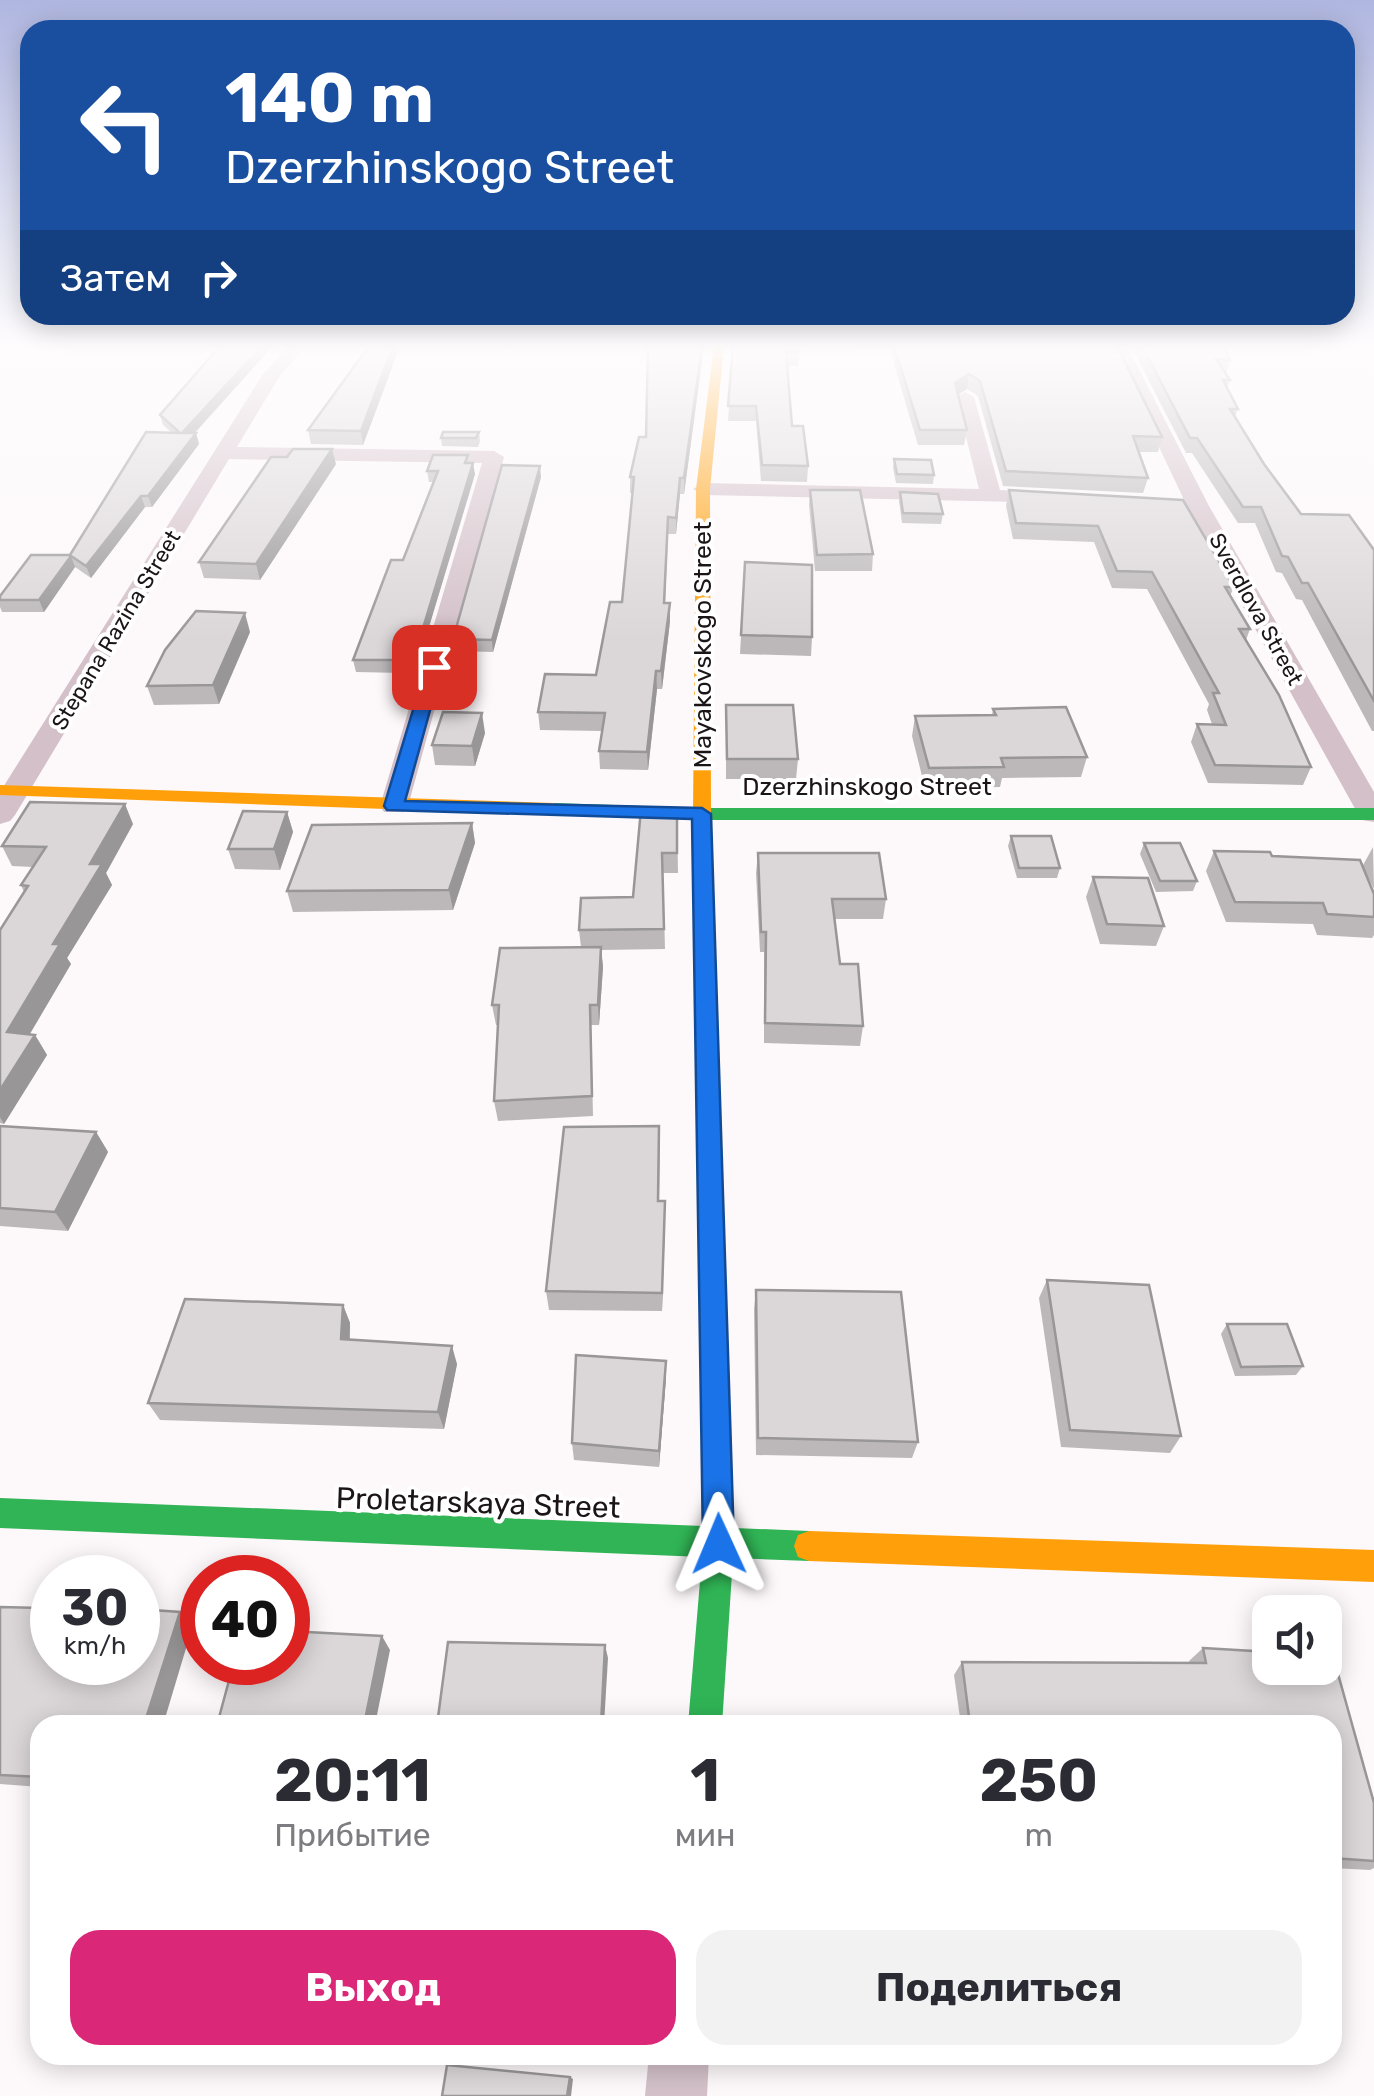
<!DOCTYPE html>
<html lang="ru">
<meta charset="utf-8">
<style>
:root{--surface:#fff;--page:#f2f2f3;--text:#2b2b33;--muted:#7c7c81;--accent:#db2777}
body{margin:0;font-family:Rubik,sans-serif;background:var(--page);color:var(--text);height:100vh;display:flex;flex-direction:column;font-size:38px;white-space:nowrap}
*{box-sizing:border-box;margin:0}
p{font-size:32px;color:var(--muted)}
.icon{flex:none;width:55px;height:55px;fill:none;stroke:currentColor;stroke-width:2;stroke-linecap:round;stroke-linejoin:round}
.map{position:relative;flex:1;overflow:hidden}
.details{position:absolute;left:30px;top:1715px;width:1312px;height:350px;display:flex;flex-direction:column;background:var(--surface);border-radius:30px;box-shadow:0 5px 25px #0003}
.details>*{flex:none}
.guide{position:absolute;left:20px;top:20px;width:1335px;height:305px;border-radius:30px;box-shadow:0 5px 25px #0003;background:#1a4fa0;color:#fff;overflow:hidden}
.controls{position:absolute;left:1252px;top:1595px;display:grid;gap:20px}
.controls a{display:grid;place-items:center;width:90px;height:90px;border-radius:20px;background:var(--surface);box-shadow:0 5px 25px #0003;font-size:50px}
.speed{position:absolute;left:30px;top:1555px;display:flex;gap:20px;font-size:50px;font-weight:700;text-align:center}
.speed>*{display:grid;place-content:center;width:130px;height:130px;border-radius:50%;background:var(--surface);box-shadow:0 5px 25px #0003;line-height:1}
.speed small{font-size:25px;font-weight:400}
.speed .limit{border:15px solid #d22;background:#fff;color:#111}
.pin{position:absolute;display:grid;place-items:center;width:85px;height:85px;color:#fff;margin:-42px;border-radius:20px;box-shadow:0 5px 15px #0006}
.me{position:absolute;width:110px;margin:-55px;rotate:359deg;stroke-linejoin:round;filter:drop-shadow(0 0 8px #0008)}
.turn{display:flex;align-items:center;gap:35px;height:210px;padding:0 40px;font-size:45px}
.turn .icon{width:130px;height:130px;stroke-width:2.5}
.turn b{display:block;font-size:70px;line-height:85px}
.then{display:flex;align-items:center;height:95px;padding:0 40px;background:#0003;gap:20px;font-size:38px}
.eta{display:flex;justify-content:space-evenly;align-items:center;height:170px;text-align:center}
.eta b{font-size:60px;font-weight:700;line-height:70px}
.button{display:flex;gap:20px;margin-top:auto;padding:20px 40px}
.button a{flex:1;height:115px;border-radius:30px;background:var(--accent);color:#fff;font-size:40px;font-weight:700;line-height:115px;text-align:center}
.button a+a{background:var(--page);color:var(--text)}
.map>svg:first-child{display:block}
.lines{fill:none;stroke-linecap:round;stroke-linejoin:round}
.street{fill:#d3c0c8;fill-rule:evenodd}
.fast{fill:#30b455;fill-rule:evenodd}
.slow{fill:#ff9f0a;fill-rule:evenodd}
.wall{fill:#bcb8ba}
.shaded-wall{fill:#999697}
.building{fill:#dbd6d8;stroke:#999697;stroke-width:2.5}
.route{fill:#1a73e8;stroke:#114b97;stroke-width:2.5}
.labels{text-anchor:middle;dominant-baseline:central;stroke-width:8;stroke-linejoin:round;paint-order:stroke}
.far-street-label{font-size:22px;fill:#1b1517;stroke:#fff}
.street-label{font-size:25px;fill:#1b1517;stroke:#fff}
.near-street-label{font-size:30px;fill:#1b1517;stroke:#fff}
</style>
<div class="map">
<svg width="1374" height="2096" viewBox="0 0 1374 2096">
<rect width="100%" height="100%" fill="#fdf8fa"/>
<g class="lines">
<g class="street">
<path d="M289,346H306L279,377L237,447L494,451L504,457L408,806L404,812H384L380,806L482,463L229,459L15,815L10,821L0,824V792L263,374Z"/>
<path d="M1111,346H1127L1209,506L1374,792V822L1362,820L1358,814L1187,506Z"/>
<path d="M965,392L974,397L1000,490L1053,493L1060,495L1063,499L1060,503L703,495L693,489L703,483L979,489L956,397Z"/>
<path d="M649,2055H709L707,2096H645Z"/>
</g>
<g class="fast">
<path d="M554,803L702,808H1374V820H702L547,813V805Z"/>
<path d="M707,1031L718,1039L734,1528L809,1531L820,1535L824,1546L820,1557L809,1561L733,1558L722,1725H688L702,1557L0,1528V1498L703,1526L696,1039Z"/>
</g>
<g class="slow">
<path d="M714,346H724L710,489L711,814L718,1039L707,1047L696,1039L693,814L696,489Z"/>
<path d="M0,785L554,803L563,809L554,815L0,795Z"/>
<path d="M809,1531L1374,1550V1582L809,1561L798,1557L794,1546L798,1535Z"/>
</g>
</g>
<g class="wall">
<path d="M220,346H273L195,433H196L199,444L152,507H145L91,578L75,567L44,612H2L0,607V596L70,555L171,432L163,425L160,415Z"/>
<path d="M362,346H400L363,445L311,444L308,430L369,346Z"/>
<path d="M642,346H704L684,494H680L676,534H668L665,603L670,621L662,689H657L648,770L600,769L599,751L602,731L540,730L538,712L596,675L622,602L632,493H630V477L646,437L648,348L642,347Z"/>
<path d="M733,346L799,351L798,366H788L792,426L808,466L807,482L761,481L756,421H728Z"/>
<path d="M849,346H1117L1162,437L1158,452H1139L1148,478L1143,493L1003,486L978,396L967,389L958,395L967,430L964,445H918L889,347Z"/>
<path d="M1131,346H1224L1230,360L1226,374L1230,380L1227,388L1238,409L1235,417L1264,464L1301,514L1374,550V731H1372L1302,600L1296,599L1282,573L1276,572L1255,523H1238L1192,453H1186Z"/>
<path d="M479,432L480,441L478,447L442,446L441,438Z"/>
<path d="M894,459L934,475L933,484L896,483L893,468Z"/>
<path d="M469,463L475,474L422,650H411L403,673L356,672L353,660L403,560L433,482H429L427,471Z"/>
<path d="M336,464L260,580L204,578L199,562Z"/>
<path d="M541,477L493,652L455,651L453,639Z"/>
<path d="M810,490L873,554L872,571H815L809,505Z"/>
<path d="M1009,490L1183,500L1234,587L1230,596L1250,629L1246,640L1311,767L1303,785L1208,783L1191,742L1197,724H1212L1207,710L1209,704L1147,589L1112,588L1094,542L1013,539L1006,506Z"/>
<path d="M900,492L943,514L941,524L902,523L899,501Z"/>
<path d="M745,562L812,637L811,656L740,654Z"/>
<path d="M250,632L219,704L154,705L147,686Z"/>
<path d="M726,705L798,759L796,779H726Z"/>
<path d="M993,709L1087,757L1081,777L1002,778L1000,787L925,788L912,736L915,716L992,715Z"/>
<path d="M485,733L475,766L435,765L432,745Z"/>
<path d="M677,810L678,873H663L665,949L601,950L603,967L599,1025H591L593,1116L498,1121L494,1101L498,1025H496L492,1005L581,947L579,930L633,897Z"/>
<path d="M287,812L293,832L280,870L235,869L228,849Z"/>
<path d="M472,823L475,843L453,910L293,912L287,891Z"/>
<path d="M133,824L106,873L112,885L67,958L71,964L30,1034L35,1035L47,1055L4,1124L0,1123V930L24,892L21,885L33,867L12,866L2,846Z"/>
<path d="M1011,836L1060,868L1057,878H1017L1008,846Z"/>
<path d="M1144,843L1197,881L1193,891L1156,892L1140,854Z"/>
<path d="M1373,847L1374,889L1363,868L1374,894V935L1372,938L1317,935L1313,924L1226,922L1206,871L1214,851L1272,856L1362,867Z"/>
<path d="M758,853L886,899L883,919H835L840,964L863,1026L860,1046L764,1043V952H760L756,873Z"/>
<path d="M1093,877L1164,926L1156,946L1100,944L1086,897Z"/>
<path d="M0,1126L96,1132L108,1152L68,1231L0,1226Z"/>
<path d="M660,1146L659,1201H665V1221L662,1311L549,1310L546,1291Z"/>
<path d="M1047,1280L1181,1436L1170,1453L1061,1447L1039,1298Z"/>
<path d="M756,1290L918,1442L912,1458L756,1455L754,1309Z"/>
<path d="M343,1305L350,1323V1339L457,1364L444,1429L160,1420L148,1403Z"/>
<path d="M1227,1324L1303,1366L1296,1375L1235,1376L1221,1334Z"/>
<path d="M666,1361V1378L659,1467L574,1460L572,1443Z"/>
<path d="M0,1607L180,1612L193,1625L40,1725V1787L0,1784Z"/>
<path d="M1203,1648L1270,1652V1668H1325V1655L1333,1656L1374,1803V1868L1370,1870L1332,1868V1725H961L954,1675L962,1662L1190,1663L1189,1661Z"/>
</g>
<g class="shaded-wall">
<path d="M262,346H273L185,443L182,433Z"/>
<path d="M393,346H400L363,445L361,431Z"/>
<path d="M702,346H704L684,494V478Z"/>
<path d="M969,374L967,389L952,398L955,383Z"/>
<path d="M196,433L199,444L152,507L148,496Z"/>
<path d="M332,449L336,464L260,580L256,564Z"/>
<path d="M473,463L475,474L422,650L420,638Z"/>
<path d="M540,466L541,477L493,652L492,640Z"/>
<path d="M680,478V494L676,534V518Z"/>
<path d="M141,496L145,507L91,578L86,566Z"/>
<path d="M71,556L75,567L44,612L39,600Z"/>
<path d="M670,603V621L662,689L661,671Z"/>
<path d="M245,613L250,632L219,704L213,685Z"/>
<path d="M408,637L411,650L403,673L401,660Z"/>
<path d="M656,671L657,689L648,770L647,752Z"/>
<path d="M482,713L485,733L475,766L472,746Z"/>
<path d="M125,804L133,824L106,873L112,885L67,958L71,964L19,1052L7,1032L53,944L90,864Z"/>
<path d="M287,812L293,832L280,870L274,849Z"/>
<path d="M472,823L475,843L453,910L449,890Z"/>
<path d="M601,947L603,967L599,1025L598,1005Z"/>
<path d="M35,1035L47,1055L4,1124L0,1117V1090Z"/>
<path d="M96,1132L108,1152L68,1231L55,1212Z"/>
<path d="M665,1201V1221L662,1311V1293Z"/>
<path d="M343,1305L350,1323L349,1357L341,1339Z"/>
<path d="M452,1346L457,1364L444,1429L438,1412Z"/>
<path d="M666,1361V1378L659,1467V1451Z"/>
<path d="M180,1612L193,1625L163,1725H144Z"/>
<path d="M382,1636L390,1650L375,1725H364Z"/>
<path d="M605,1645L608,1658L604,1725H601Z"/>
<path d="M570,2077L573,2079L571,2096H567Z"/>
</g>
<g class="building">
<path d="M220,346H262L182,433H196L148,496H141L86,566L71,556L39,600H0V596L31,555H70L146,432L180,433L160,415Z"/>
<path d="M369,346H393L361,431L308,430Z"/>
<path d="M648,346H702L684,478H680L676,518L668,517L664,603H670L661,671H656L647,752L599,751L605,713L538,712L545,674L596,675L610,602H622L634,477H630L639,437H646Z"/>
<path d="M733,346H798L799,351H786L792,426H803L808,466L762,465L756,406H728Z"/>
<path d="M894,346H1117L1162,437L1133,436L1148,478L1006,471L980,381L969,374L955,383L967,430H920Z"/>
<path d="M1142,346H1224L1230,360L1216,359L1230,380H1223L1238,409H1230L1264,464L1301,514L1349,515L1374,550V701L1308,583H1302L1288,557L1282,556L1261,507H1243L1197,438H1190Z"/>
<path d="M443,432H479L476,438H441Z"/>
<path d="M293,449H332L256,564L199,562L271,457H287Z"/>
<path d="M433,455H468L465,463H473L420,638L408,637L401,660H353L391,560H403L438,471H427Z"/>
<path d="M894,459L931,460L934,475L897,474Z"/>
<path d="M502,465L540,466L492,640L453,639Z"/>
<path d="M810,490H860L873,554L817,555Z"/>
<path d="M1009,490L1183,500L1234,587H1225L1250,629H1239L1279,695L1311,767L1215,765L1197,724L1226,725L1213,693H1219L1152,572L1117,571L1098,526L1016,523Z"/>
<path d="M900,492L938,494L943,514L903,513Z"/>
<path d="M745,562L812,565V637L741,635Z"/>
<path d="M196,611L245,613L213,685L147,686L165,650Z"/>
<path d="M726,705H793L798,759H727Z"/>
<path d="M1066,707L1087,757L1001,758L1004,767L929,768L915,716L996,715L993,709Z"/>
<path d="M443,712L482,713L472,746L432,745Z"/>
<path d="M30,802L125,804L90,864H102L53,944H60L7,1032L35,1035L0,1090V930L28,886L21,885L46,847L2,846Z"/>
<path d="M641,809L677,810V853H662L664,929L579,930L581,898L633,897Z"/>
<path d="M243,811L287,812L274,849H228Z"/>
<path d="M472,823L449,890L287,891L312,825Z"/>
<path d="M1011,836H1051L1060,868H1019Z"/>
<path d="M1144,843H1180L1197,881H1160Z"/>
<path d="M1214,851L1270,852L1272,856L1360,860L1374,894V917L1327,914L1323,903L1235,902Z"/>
<path d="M758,853H879L886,899H832L840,964H858L863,1026L765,1023L766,932H761Z"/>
<path d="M1093,877L1148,878L1164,926L1107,924Z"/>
<path d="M601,947L598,1005H590L592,1096L494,1101L499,1005H492L500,948Z"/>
<path d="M0,1126L96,1132L55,1212L0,1208Z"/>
<path d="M659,1126L658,1201H665L662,1293L546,1291L564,1127Z"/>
<path d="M1047,1280L1149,1285L1181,1436L1070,1430Z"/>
<path d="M756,1290L901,1292L918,1442L758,1438Z"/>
<path d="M185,1299L343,1305L341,1339L452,1346L438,1412L148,1403Z"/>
<path d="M1227,1324H1287L1303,1366L1241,1367Z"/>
<path d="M576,1355L666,1361L659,1451L572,1443Z"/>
<path d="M43,1604L52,1605V1662H138V1609L180,1612L144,1725H40V1777L0,1775V1607L42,1608Z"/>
<path d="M288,1631L382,1636L364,1725H217L234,1662H288Z"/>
<path d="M448,1642L605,1645L601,1725H437Z"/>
<path d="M1203,1648L1270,1652V1668H1325V1655L1333,1656L1374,1803V1861L1332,1858V1725H970L962,1662L1206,1663Z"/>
<path d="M447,2065L570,2077L567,2096H442Z"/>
</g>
<linearGradient id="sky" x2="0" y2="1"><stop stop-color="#afb6e0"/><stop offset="0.54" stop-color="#fefcfd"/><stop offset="1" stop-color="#fefcfd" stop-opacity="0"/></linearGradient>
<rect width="1374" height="639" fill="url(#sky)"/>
<path class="route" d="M434,662L442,667L405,801L702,808L711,814L734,1544L730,1554L719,1559L708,1554L703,1544L692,819L387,810L384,806L426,667Z"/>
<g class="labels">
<g class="far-street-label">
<text transform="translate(1256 609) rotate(61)">Sverdlova Street</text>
<text transform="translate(116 630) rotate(-59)">Stepana Razina Street</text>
</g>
<g class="street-label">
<text transform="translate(702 645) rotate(-90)">Mayakovskogo Street</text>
<text x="867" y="786">Dzerzhinskogo Street</text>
</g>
<g class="near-street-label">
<text transform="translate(478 1503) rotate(2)">Proletarskaya Street</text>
</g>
</g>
</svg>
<div class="controls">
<a><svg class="icon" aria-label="sound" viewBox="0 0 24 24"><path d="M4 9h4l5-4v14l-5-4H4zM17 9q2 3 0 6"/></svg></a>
</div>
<div class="speed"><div>30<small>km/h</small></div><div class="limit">40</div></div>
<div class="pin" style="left:434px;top:667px;background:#d93025"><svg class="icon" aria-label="arrive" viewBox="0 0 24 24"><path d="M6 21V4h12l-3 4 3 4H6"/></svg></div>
<svg class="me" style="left:719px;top:1544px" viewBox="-20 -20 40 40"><path d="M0-17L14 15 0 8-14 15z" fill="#1a73e8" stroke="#fff" stroke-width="4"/></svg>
<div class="guide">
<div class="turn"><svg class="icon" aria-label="left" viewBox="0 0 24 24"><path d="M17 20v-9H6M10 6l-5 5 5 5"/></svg><div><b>140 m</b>Dzerzhinskogo Street</div></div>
<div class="then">Затем<svg class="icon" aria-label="right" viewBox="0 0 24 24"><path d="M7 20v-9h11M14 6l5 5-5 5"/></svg></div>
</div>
<section class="details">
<div class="eta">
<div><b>20:11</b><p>Прибытие</p></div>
<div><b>1</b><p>мин</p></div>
<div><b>250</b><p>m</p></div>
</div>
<div class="button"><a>Выход</a><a>Поделиться</a></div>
</section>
</div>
